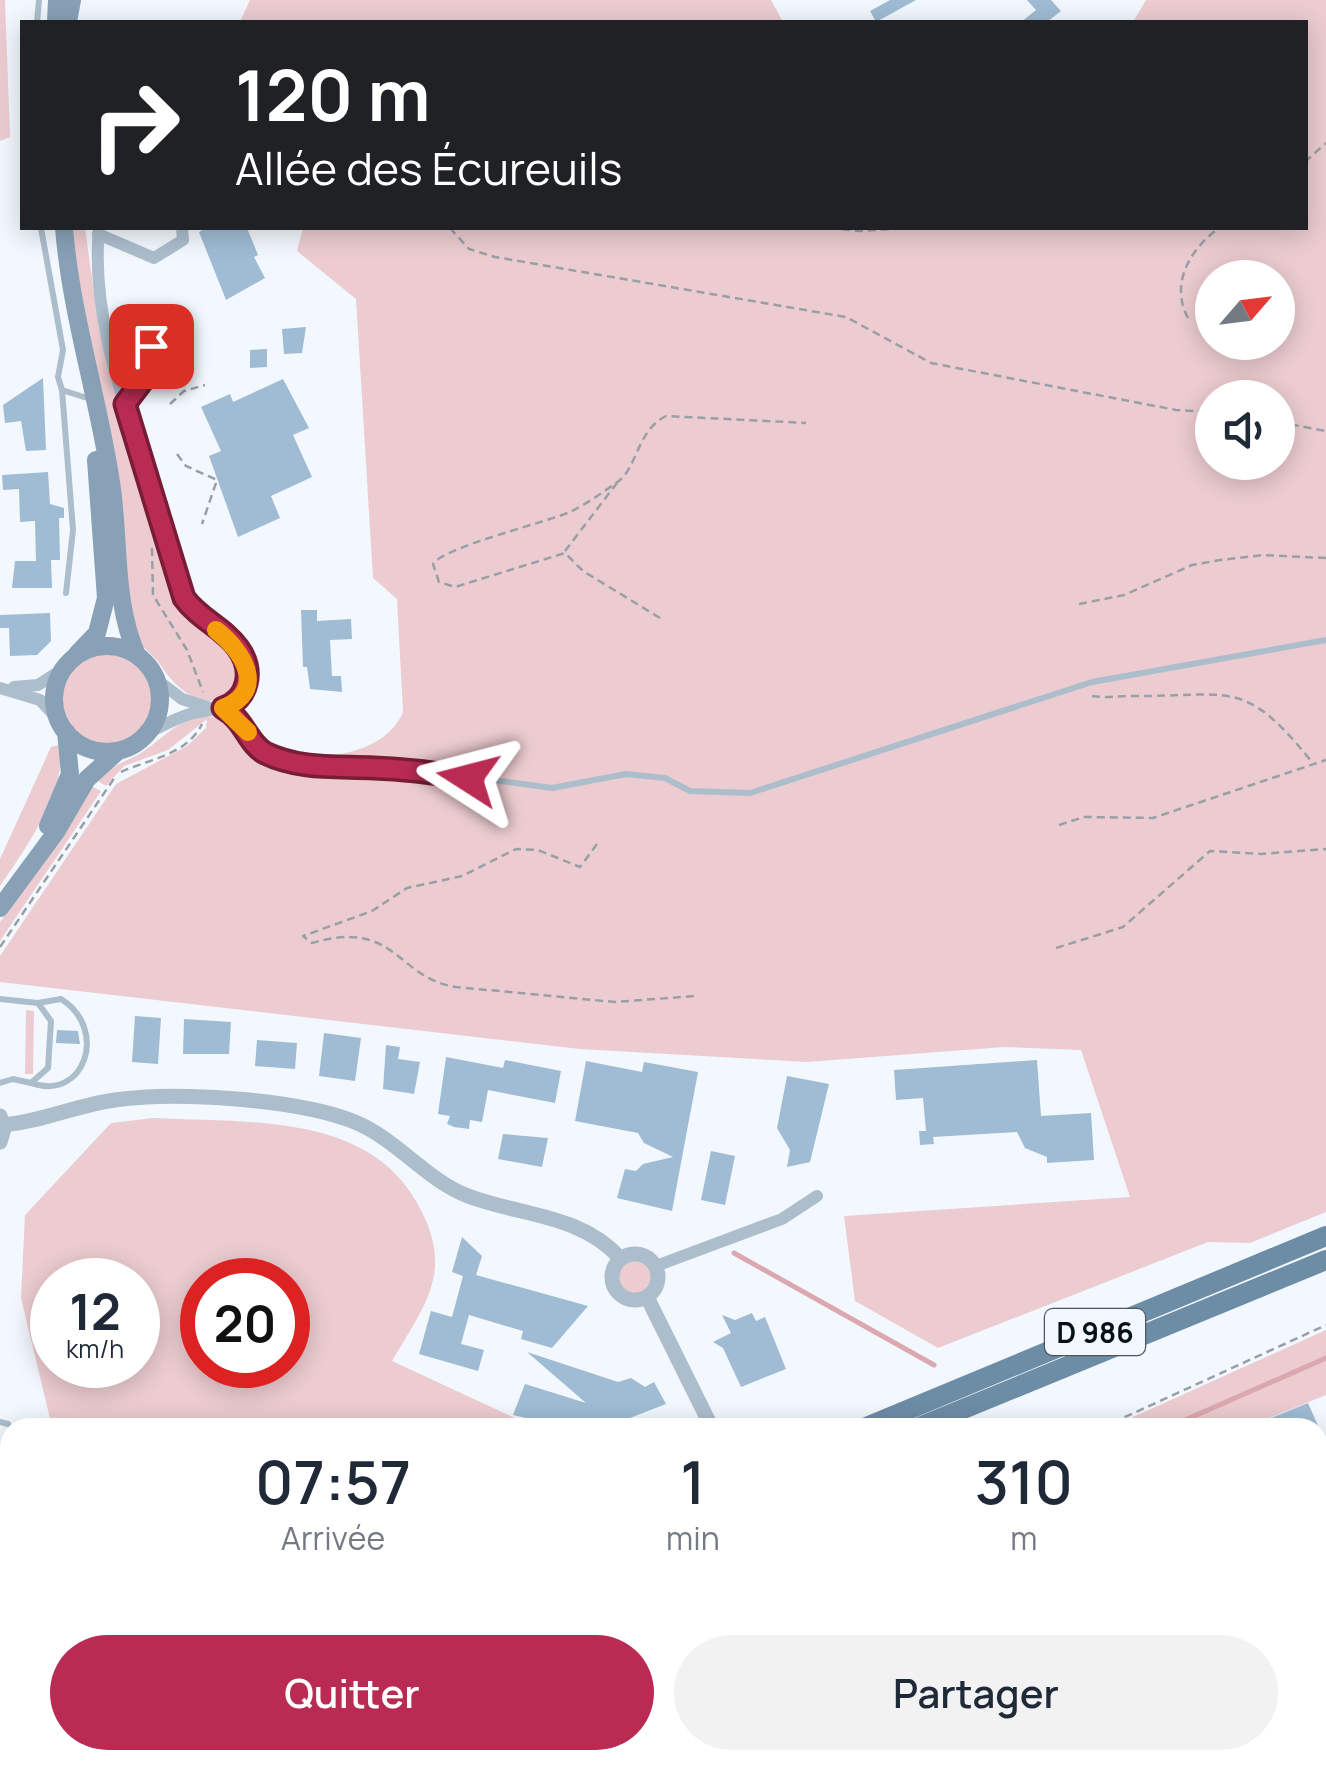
<!DOCTYPE html>
<html lang="fr">
<meta charset="utf-8">
<style>
:root{--surface:#fff;--page:#f2f2f3;--text:#1f2937;--muted:#747a83;--accent:#ba2b54}
body{margin:0;font-family:Manrope,sans-serif;background:var(--page);color:var(--text);height:100vh;display:flex;flex-direction:column;font-size:38px;white-space:nowrap}
*{box-sizing:border-box;margin:0}
p{font-size:32px;color:var(--muted)}
.icon{flex:none;width:55px;height:55px;fill:none;stroke:currentColor;stroke-width:2;stroke-linecap:round;stroke-linejoin:round}
.map{position:relative;flex:1;overflow:hidden}
.sheet{position:absolute;left:0px;top:1418px;width:1328px;height:352px;display:flex;flex-direction:column;background:var(--surface);border-radius:30px 30px 0 0;box-shadow:0 5px 25px #0003}
.sheet>*{flex:none}
.top-card{position:absolute;left:20px;top:20px;width:1288px;height:210px;border-radius:0px;box-shadow:0 5px 25px #0003;background:#202124;color:#fff;overflow:hidden}
.needle{width:65px;rotate:62deg}
.fabs{position:absolute;left:1195px;top:260px;display:grid;gap:20px}
.fabs a{display:grid;place-items:center;width:100px;height:100px;border-radius:50%;background:var(--surface);box-shadow:0 5px 25px #0003;font-size:50px}
.speed{position:absolute;left:30px;top:1258px;display:flex;gap:20px;font-size:50px;font-weight:700;text-align:center}
.speed>*{display:grid;place-content:center;width:130px;height:130px;border-radius:50%;background:var(--surface);box-shadow:0 5px 25px #0003;line-height:1}
.speed small{font-size:25px;font-weight:400}
.speed .limit{border:15px solid #d22;background:#fff;color:#111}
.pin{position:absolute;display:grid;place-items:center;width:85px;height:85px;color:#fff;margin:-42px;border-radius:20px;box-shadow:0 5px 15px #0006}
.me{position:absolute;width:110px;margin:-55px;rotate:279deg;stroke-linejoin:round;filter:drop-shadow(0 0 8px #0008)}
.turn{display:flex;align-items:center;gap:35px;height:210px;padding:0 50px;font-size:45px}
.turn .icon{width:130px;height:130px;stroke-width:2.5}
.turn b{display:block;font-size:70px;line-height:85px}
.eta{display:flex;justify-content:space-evenly;align-items:center;height:170px;text-align:center}
.eta b{font-size:60px;font-weight:600;line-height:70px}
.cta{display:flex;gap:20px;margin-top:auto;padding:20px 50px}
.cta a{flex:1;height:115px;border-radius:60px;background:var(--accent);color:#fff;font-size:40px;font-weight:600;line-height:115px;text-align:center}
.cta a+a{background:var(--page);color:var(--text)}
.map>svg:first-child{display:block}
.green{fill:#ecccd0;fill-rule:evenodd}
.lines{fill:none;stroke-linecap:round;stroke-linejoin:round}
.stream{stroke:#dba8af;stroke-width:5}
.building{fill:#9fbcd4}
.path{stroke:#98a0a6;stroke-width:2.5;stroke-dasharray:8 5;stroke-linecap:butt}
.service{stroke:#acbdcc;stroke-width:6}
.minor{stroke:#acbdcc;stroke-width:12}
.tertiary{stroke:#acbdcc;stroke-width:15}
.secondary{stroke:#88a1b6;stroke-width:18}
.primary{stroke:#6d8ca6;stroke-width:20}
.route-casing{stroke:#791c37;stroke-width:25}
.route{stroke:#ba2b54;stroke-width:18}
.slow{stroke:#f59e0b;stroke-width:18}
.labels{text-anchor:middle;dominant-baseline:central;stroke-width:8;stroke-linejoin:round;paint-order:stroke}
.shield{fill:#f2f8fd;stroke:#4d565d;stroke-width:2.5}
.shield-label{font-size:28px;font-weight:bold;fill:#061018}
</style>
<div class="map">
<svg width="1326" height="1769" viewBox="0 0 1326 1769">
<rect width="100%" height="100%" fill="#f2f8fd"/>
<g class="green">
<path d="M0,0H5L10,137L0,141Z"/>
<path d="M250,0H771L783,22H240Z"/>
<path d="M1146,0H1326V1212L1250,1243L1208,1242L938,1348L855,1301L844,1216L1130,1197L1081,1050L1004,1047L807,1062L580,1049L0,982V956L116,784L187,746L206,728L207,719L168,750L124,766L106,786L95,779C109,768 121,763 136,756C162,742 194,698 227,724C238,732 246,742 249,755L255,754L258,741C298,766 383,761 403,712L397,599L373,578L356,299L297,251L303,228H1305V22H1133ZM1212,278H1278V342H1212ZM1212,398H1278V462H1212Z"/>
<path d="M70,228H85L99,329L169,585C184,613 200,626 226,645C260,669 215,747 159,663C152,653 139,646 134,634C121,604 126,547 121,513C107,418 86,323 70,228Z"/>
<path d="M140,344L143,364L129,374L122,347Z"/>
<circle cx="107" cy="699" r="46"/>
<path d="M58,745C72,784 22,854 0,886V859L51,747Z"/>
<path d="M91,786L101,791L0,941V922Z"/>
<path d="M26,1010L34,1011L33,1074H25Z"/>
<path d="M153,1118C244,1123 365,1112 416,1201C455,1269 428,1300 392,1361L534,1427H52L21,1298L25,1215L111,1123ZM52,1280H138V1365H52ZM202,1280H288V1365H202Z"/>
<circle cx="635" cy="1277" r="16"/>
<path d="M1326,1330V1395L1247,1427H1111Z"/>
<path d="M1326,1617V1769H709L703,1760H1318V1618Z"/>
</g>
<g class="lines">
<g class="stream">
<path d="M734,1253L934,1365"/>
<path d="M1042,1426L1045,1428"/>
<path d="M1167,1428L1326,1358"/>
<path d="M1318,1598L1326,1596"/>
</g>
</g>
<g class="building">
<path d="M890,0H916L876,22L870,11Z"/>
<path d="M1027,0H1051L1061,11L1047,22H1021L1036,10Z"/>
<path d="M206,228H247L258,255L254,257L265,278L226,300L199,232Z"/>
<path d="M306,327L302,353L284,354L282,329Z"/>
<path d="M267,349V367L250,368V350Z"/>
<path d="M43,378L46,450L26,451L21,421L5,423L3,405Z"/>
<path d="M283,379L309,428L293,435L312,477L271,496L280,518L238,537L209,456L221,451L201,407L230,394L233,402Z"/>
<path d="M48,472L50,504L64,508V518H59L60,560H51L52,588H12L15,561H36L35,521L20,522L19,489L3,490L2,475Z"/>
<path d="M301,610H317V621L351,619L352,639L330,640L332,676H341L342,692L310,689L307,667H303Z"/>
<path d="M50,613L51,641L37,655L10,656L9,628H0V615Z"/>
<path d="M135,1016L161,1018L158,1064L132,1062Z"/>
<path d="M184,1019L231,1022L229,1054H183Z"/>
<path d="M57,1030L78,1031L80,1044L56,1043Z"/>
<path d="M324,1033L361,1038L355,1081L319,1076Z"/>
<path d="M257,1040L297,1043L295,1069L255,1066Z"/>
<path d="M386,1045L400,1047L398,1059L420,1062L414,1094L383,1089Z"/>
<path d="M446,1057L503,1068L505,1060L561,1071L555,1103L488,1090L482,1122L470,1120L469,1129L454,1127L447,1124L450,1116L438,1114Z"/>
<path d="M1037,1060L1041,1116L1091,1113L1094,1160L1047,1163V1157L1025,1148L1017,1132L933,1137L934,1144L920,1145L919,1131H926L923,1098L896,1100L894,1070Z"/>
<path d="M586,1061L642,1072L644,1062L698,1072L672,1211L617,1198L625,1169L636,1171L643,1164L673,1157L644,1143L638,1133L575,1121Z"/>
<path d="M787,1076L829,1084L810,1162L787,1167L790,1150L777,1128Z"/>
<path d="M503,1134L548,1138L542,1167L498,1159Z"/>
<path d="M711,1151L735,1156L725,1205L701,1200Z"/>
<path d="M462,1237L482,1256L476,1275L588,1306L552,1348L521,1339L523,1331L469,1315L461,1344L484,1350L478,1371L419,1354L431,1311L452,1317L463,1276L452,1272Z"/>
<path d="M752,1313L756,1321L765,1317L786,1369L741,1387L723,1348L713,1342L731,1333L722,1315L735,1320Z"/>
<path d="M527,1352L618,1382L631,1378L645,1387L654,1382L666,1404L604,1428H568L513,1415L525,1384L586,1403Z"/>
<path d="M1308,1403L1319,1428H1249V1427Z"/>
</g>
<g class="lines">
<g class="path">
<path d="M1305,162L1326,143"/>
<path d="M450,228L469,249L495,257L846,317L931,363L1176,410L1212,412"/>
<path d="M829,228L859,231L912,228"/>
<path d="M1188,318C1170,284 1189,250 1219,228"/>
<path d="M170,404L184,391L205,385"/>
<path d="M1278,422L1326,431"/>
<path d="M177,454L186,466L217,480L202,524"/>
<path d="M152,548L153,595L187,650L203,692"/>
<path d="M565,551L617,483"/>
<path d="M1079,604L1124,595L1192,565L1220,560L1263,555L1326,558"/>
<path d="M660,618L583,571L565,553L455,587L439,582L433,564C444,547 544,523 570,512C585,505 603,492 616,483C638,469 636,431 666,416L806,423"/>
<path d="M1092,696C1105,698 1118,696 1132,696C1229,697 1243,676 1311,761"/>
<path d="M121,772C149,759 187,755 202,724"/>
<path d="M1059,825L1084,817L1153,818L1326,760"/>
<path d="M597,844L580,867L538,850L516,849L462,876L407,888L372,911L303,936L312,943C396,918 396,978 456,987L615,1002L695,996"/>
<path d="M0,947L115,777"/>
<path d="M1056,948L1123,927L1210,851L1261,854L1326,849"/>
<path d="M1101,1428L1326,1325"/>
<path d="M672,1760L701,1769"/>
<path d="M818,1760L820,1769"/>
<path d="M277,1769L325,1760"/>
<path d="M546,1769L585,1760"/>
</g>
<g class="service">
<path d="M37,22L39,0"/>
<path d="M41,228L63,350L58,377L62,390L87,398"/>
<path d="M109,340L137,335L147,339L155,359L126,402"/>
<path d="M62,390L73,530L66,593"/>
<path d="M223,708L242,721L259,749L337,769L421,770L552,788L626,774L665,778L690,791L750,793L1092,682L1326,640"/>
<path d="M0,999L38,1003L51,1021L48,1068L31,1083L13,1079L0,1083"/>
<path d="M31,1083C85,1102 109,1029 61,999L38,1003"/>
<path d="M0,1422L8,1424"/>
<path d="M1318,1498L1326,1493"/>
<path d="M0,1686L10,1684"/>
</g>
<g class="minor">
<path d="M99,228C90,319 128,414 155,501C164,532 169,567 184,596C200,629 255,641 247,685C241,711 210,708 190,714C176,718 162,726 148,733"/>
<path d="M98,234L154,258L183,240L182,228"/>
<path d="M157,680L182,699L210,708"/>
<path d="M14,687L38,685L63,669"/>
<path d="M0,688L40,700L59,720"/>
<path d="M656,1266L782,1219L817,1196"/>
</g>
<g class="tertiary">
<path d="M0,1116L4,1129L0,1142"/>
<path d="M3,1125C41,1122 77,1105 115,1100C176,1091 298,1099 355,1122C398,1140 426,1180 468,1196C521,1216 580,1214 620,1258"/>
<circle cx="635" cy="1277" r="23"/>
<path d="M647,1297L712,1428"/>
<path d="M1300,1760L1301,1769"/>
</g>
<g class="secondary">
<path d="M56,22L57,0"/>
<path d="M68,22L72,0"/>
<path d="M64,228C71,314 98,397 111,482C120,539 113,602 137,655"/>
<circle cx="107" cy="699" r="53"/>
<path d="M77,654L97,633L106,598L96,460"/>
<path d="M48,826L70,774L66,732"/>
<path d="M0,908L56,832L87,779L118,751"/>
</g>
<g class="primary">
<path d="M864,1428L1326,1236"/>
<path d="M917,1428L1326,1260"/>
<path d="M0,1726L10,1723"/>
<path d="M0,1742L10,1740"/>
<path d="M81,1769L108,1760"/>
</g>
</g>
<g class="lines">
<g class="route-casing">
<path id="route" d="M151,346L153,367L125,404L184,598C199,619 224,628 238,648C254,670 249,699 223,708C245,720 247,743 265,753C300,770 337,766 374,768C405,769 436,773 468,778"/>
</g>
<use href="#route" class="route"/>
<path class="slow" d="M216,630C242,650 269,691 223,708L248,732"/>
</g>
<g class="labels">
<rect class="shield" x="1045" y="1309" width="100" height="46" rx="8"/>
<g class="shield-label">
<text x="1095" y="1332">D 986</text>
</g>
</g>
</svg>
<div class="fabs">
<a><svg class="needle" viewBox="-14 -14 28 28"><path d="M0-13l5 13h-10z" fill="#e53935"/><path d="M0 13l5-13h-10z" fill="#747a83"/></svg></a>
<a><svg class="icon" aria-label="sound" viewBox="0 0 24 24"><path d="M4 9h4l5-4v14l-5-4H4zM17 9q2 3 0 6"/></svg></a>
</div>
<div class="speed"><div>12<small>km/h</small></div><div class="limit">20</div></div>
<div class="pin" style="left:151px;top:346px;background:#d93025"><svg class="icon" aria-label="arrive" viewBox="0 0 24 24"><path d="M6 21V4h12l-3 4 3 4H6"/></svg></div>
<svg class="me" style="left:468px;top:778px" viewBox="-20 -20 40 40"><path d="M0-17L14 15 0 8-14 15z" fill="#ba2b54" stroke="#fff" stroke-width="4"/></svg>
<div class="top-card">
<div class="turn"><svg class="icon" aria-label="right" viewBox="0 0 24 24"><path d="M7 20v-9h11M14 6l5 5-5 5"/></svg><div><b>120 m</b>Allée des Écureuils</div></div>
</div>
<section class="sheet">
<div class="eta">
<div><b>07:57</b><p>Arrivée</p></div>
<div><b>1</b><p>min</p></div>
<div><b>310</b><p>m</p></div>
</div>
<div class="cta"><a>Quitter</a><a>Partager</a></div>
</section>
</div>
